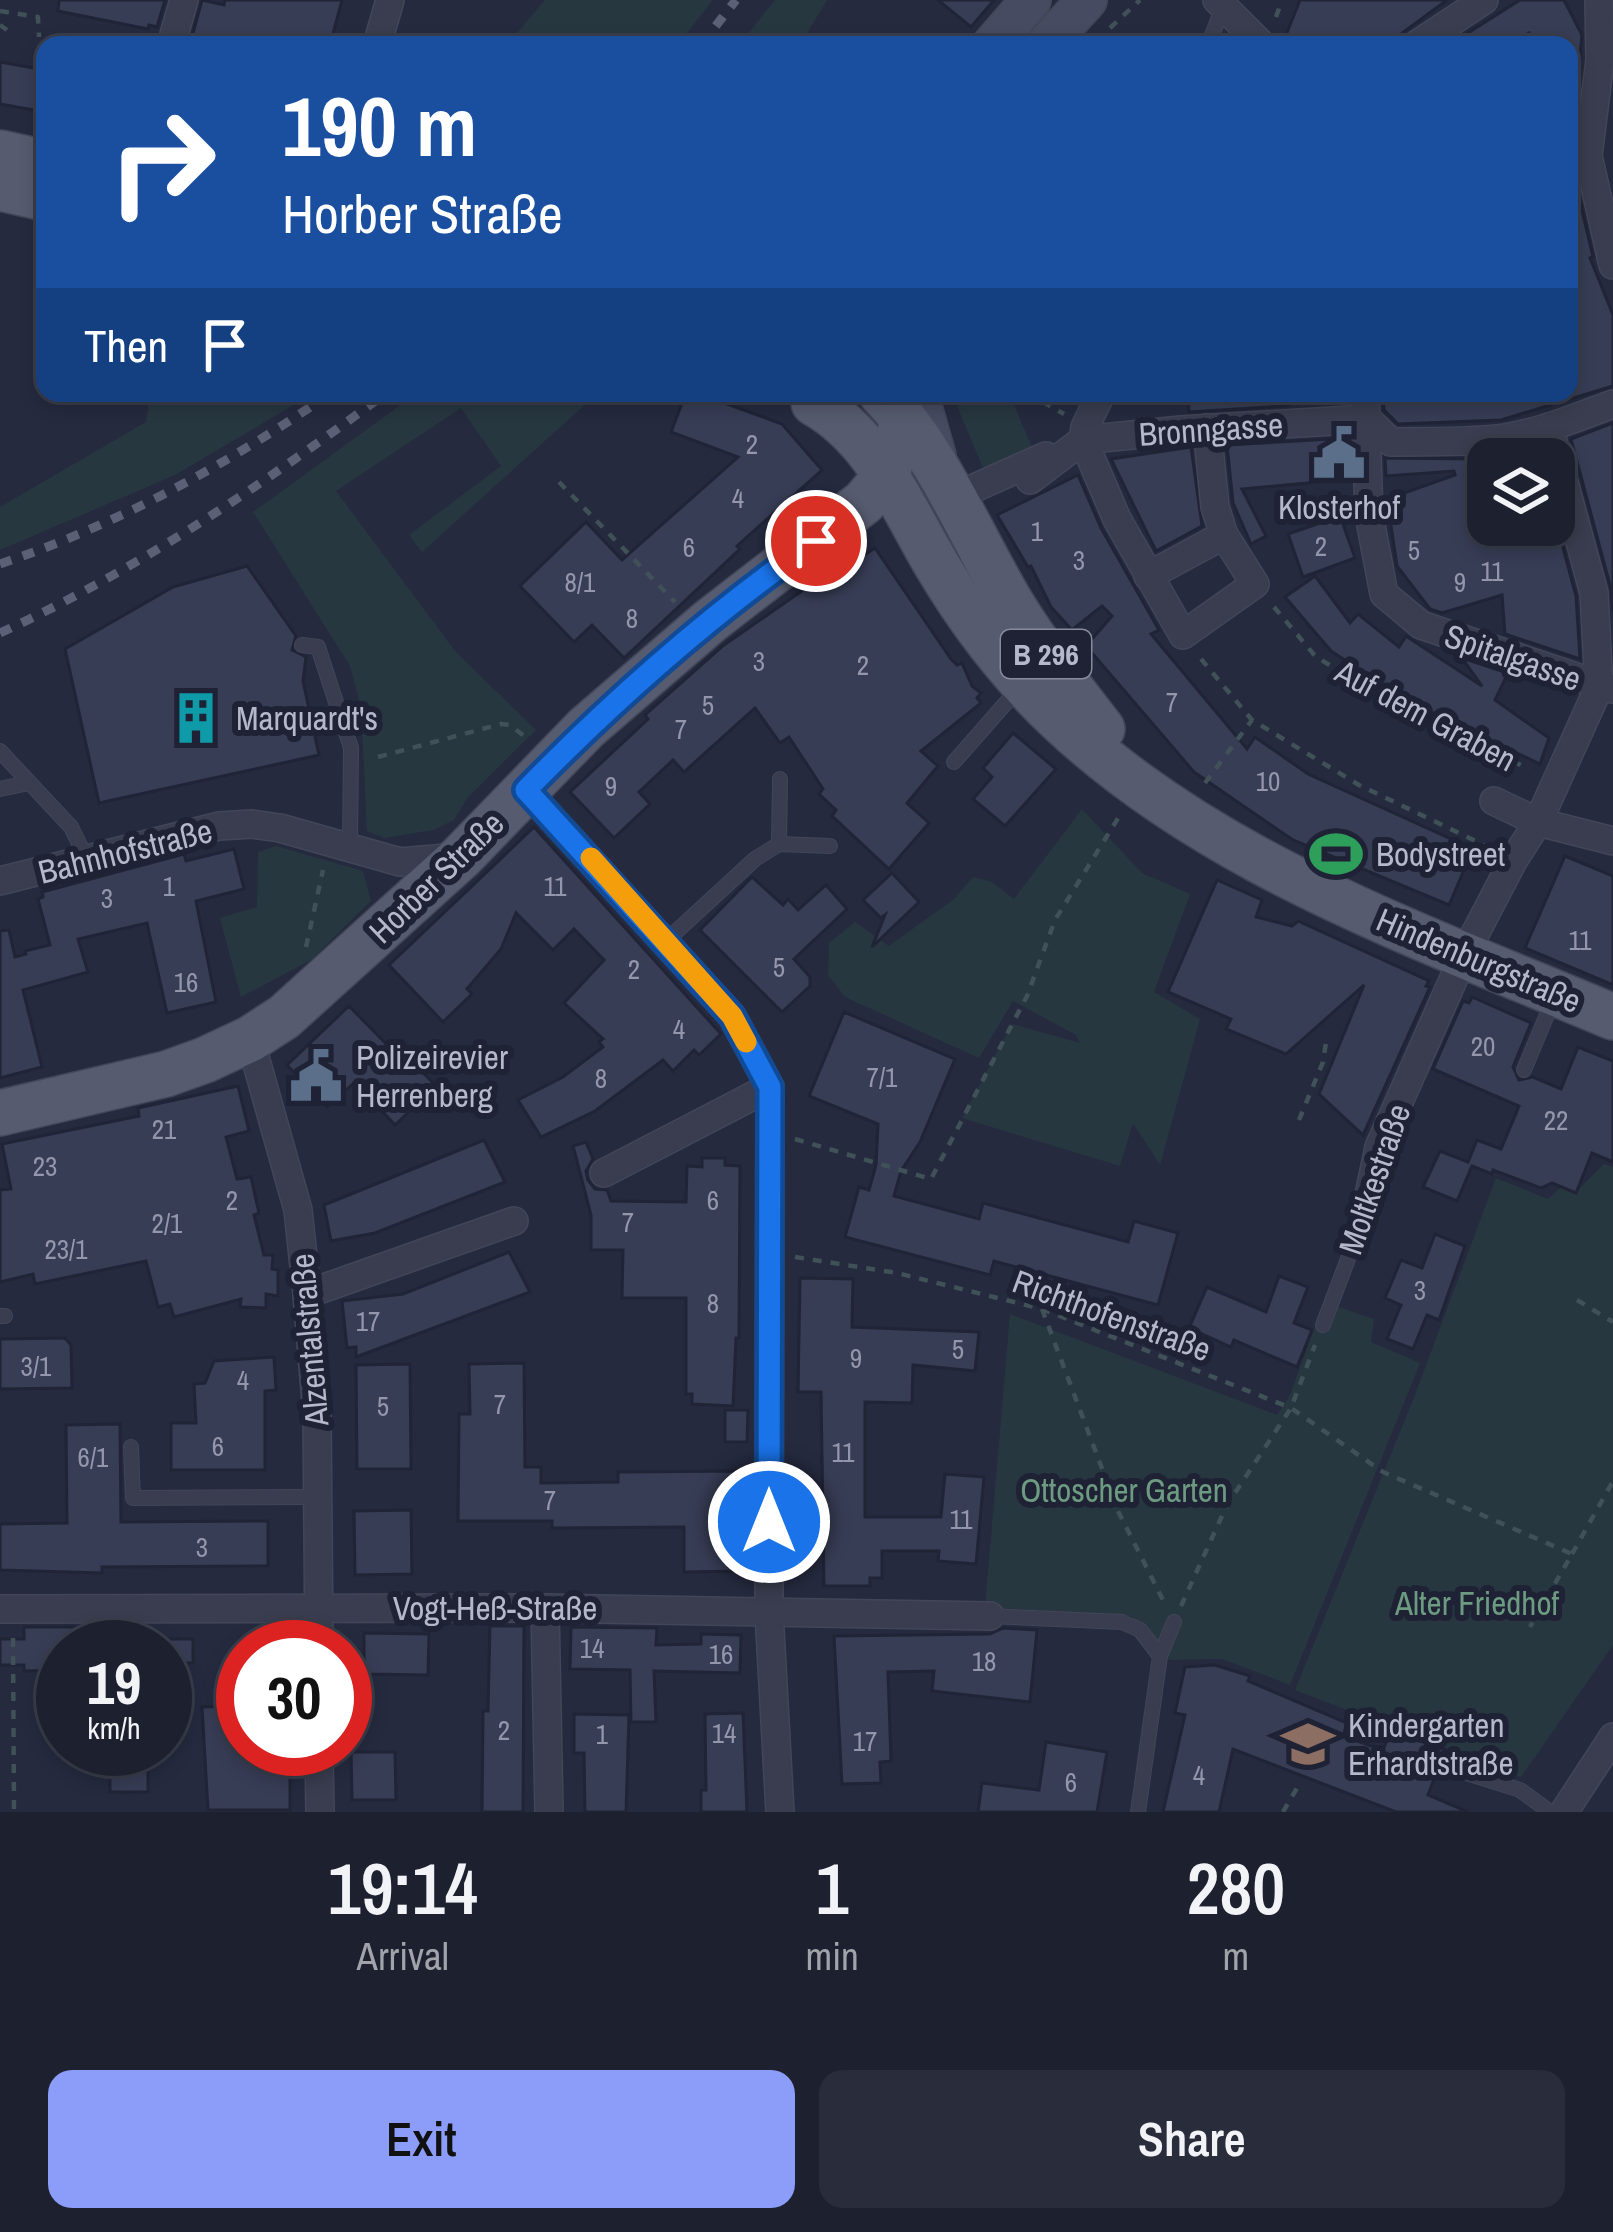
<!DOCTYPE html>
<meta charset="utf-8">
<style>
:root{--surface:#1c202f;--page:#292d3b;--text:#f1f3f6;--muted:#a0a3aa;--line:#3a3e4b;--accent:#8b9cf9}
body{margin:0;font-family:"Archivo Narrow",sans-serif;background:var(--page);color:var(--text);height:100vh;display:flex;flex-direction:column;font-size:45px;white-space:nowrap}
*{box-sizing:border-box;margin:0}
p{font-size:39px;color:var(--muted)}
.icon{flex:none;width:66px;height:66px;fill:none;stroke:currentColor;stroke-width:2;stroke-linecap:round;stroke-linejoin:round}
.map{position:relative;height:1812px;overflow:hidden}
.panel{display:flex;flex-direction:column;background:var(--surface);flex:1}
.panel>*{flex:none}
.guide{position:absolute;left:36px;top:36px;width:1542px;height:366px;border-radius:24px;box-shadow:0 6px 18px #0003,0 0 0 3px var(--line);background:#1a4fa0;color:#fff;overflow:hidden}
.fabs{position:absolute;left:1467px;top:438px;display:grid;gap:24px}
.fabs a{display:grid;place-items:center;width:108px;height:108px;border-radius:24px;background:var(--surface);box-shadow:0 6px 18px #0003,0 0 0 3px var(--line);font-size:60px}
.speed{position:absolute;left:36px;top:1620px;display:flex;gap:24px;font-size:60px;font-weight:700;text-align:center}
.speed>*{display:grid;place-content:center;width:156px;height:156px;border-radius:50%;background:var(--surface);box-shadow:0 6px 18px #0003,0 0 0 3px var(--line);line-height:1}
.speed small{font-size:30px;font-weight:400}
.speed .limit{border:18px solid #d22;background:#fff;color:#111}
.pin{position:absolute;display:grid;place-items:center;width:102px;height:102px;color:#fff;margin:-51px;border:6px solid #fff;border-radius:50%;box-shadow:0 3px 12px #0007}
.me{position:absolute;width:132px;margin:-66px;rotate:0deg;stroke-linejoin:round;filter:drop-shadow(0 0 9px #0008)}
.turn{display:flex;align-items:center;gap:42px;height:252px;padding:0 48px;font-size:54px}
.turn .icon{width:156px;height:156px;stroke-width:2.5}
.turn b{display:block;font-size:84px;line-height:102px}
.then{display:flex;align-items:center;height:114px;padding:0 48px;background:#0003;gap:24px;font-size:45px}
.eta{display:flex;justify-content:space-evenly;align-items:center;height:204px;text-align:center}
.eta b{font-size:72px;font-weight:600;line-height:84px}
.button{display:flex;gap:24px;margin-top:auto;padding:24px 48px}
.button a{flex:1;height:138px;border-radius:24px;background:var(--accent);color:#111;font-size:48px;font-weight:600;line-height:138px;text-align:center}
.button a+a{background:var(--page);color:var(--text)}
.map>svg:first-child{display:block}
.green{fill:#273740}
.building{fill:#373d55;stroke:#202436;stroke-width:3}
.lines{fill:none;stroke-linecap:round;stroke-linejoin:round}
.lane-casing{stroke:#424658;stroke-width:16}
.street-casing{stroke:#424658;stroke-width:30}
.secondary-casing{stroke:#424658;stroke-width:42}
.primary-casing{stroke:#424658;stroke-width:48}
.path{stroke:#405158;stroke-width:4.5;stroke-dasharray:9 9;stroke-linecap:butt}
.lane{stroke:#393d4f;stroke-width:14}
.street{stroke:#393d4f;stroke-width:27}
.secondary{stroke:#474b62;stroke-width:39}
.primary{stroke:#575b6f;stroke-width:45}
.rail{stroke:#5b6076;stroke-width:9;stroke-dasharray:12 12;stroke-linecap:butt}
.route-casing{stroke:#114b97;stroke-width:30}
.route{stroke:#1a73e8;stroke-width:21}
.slow{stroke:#f59e0b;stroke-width:21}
.labels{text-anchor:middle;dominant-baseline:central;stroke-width:12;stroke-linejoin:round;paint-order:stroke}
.number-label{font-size:27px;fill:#9497ab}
.shield{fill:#1e2234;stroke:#888b9d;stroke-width:3}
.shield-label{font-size:30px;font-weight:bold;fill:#b5b8ca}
.street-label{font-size:33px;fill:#b5b8ca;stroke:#1e2234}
.poi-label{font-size:33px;fill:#b5b8ca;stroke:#1e2234;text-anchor:start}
.park-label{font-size:33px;fill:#6c9b82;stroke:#1e2234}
</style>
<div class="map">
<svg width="1613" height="1812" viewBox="0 0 1613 1812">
<rect width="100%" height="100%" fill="#252a3f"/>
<g class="green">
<path d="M545,0H713L677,45H507Z"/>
<path d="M775,0H827L800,45H739Z"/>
<path d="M150,393H314L175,475L0,550V507L146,422Z"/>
<path d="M417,393H598L422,552L409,535L501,466L461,408L336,491L455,651L536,730L468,797L454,820L433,830L384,838L367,831L361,707L350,666L253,512Z"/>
<path d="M987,393H1009L1032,447L983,468L957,406Z"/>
<path d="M1082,809L1142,873L1190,894L1154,992L1200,1019L1160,1165L1133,1123L1120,1166L962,1118L1012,1024L1080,1043L1076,1035L1013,1001L979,1058L845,997L828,975L829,943L855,922L889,946L954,899L973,877L992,882L1014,899Z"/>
<path d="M276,846L363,871L371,901L311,960L241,997L220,918L257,907L258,852Z"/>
<path d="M1604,1164L1613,1167V1645L1521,1777L1295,1690L1413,1400L1496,1178L1548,1199L1561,1187L1576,1192Z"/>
<path d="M1324,1302L1374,1319L1371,1342L1420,1363L1290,1685L1222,1659L1169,1660L1131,1616L985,1607L1010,1314L1277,1415L1290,1395Z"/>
</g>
<g class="building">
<path d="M59,0H165L157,27L149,25L148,29L58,11Z"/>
<path d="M202,0L224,5L225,0H342L330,45H220L192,37Z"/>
<path d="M938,0H994L971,27Z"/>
<path d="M1300,0H1447L1386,45H1282Z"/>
<path d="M1520,0H1564L1582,35L1574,121L1569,120V45H1534L1529,33L1510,45H1449Z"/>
<path d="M0,62L45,70V112L0,104Z"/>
<path d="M1571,164L1593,257L1590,258L1613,315V386L1501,420L1398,424L1384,410L1383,393H1569Z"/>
<path d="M686,393H697L782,424L822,470L737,546L740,549L624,658L592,625L574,642L520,586L586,522L622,560L738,457L671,432Z"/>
<path d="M1188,393H1302L1303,401L1283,406L1189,412Z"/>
<path d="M1613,423V611L1611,589L1571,439Z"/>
<path d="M1348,438L1350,479L1242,489L1266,536L1251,544L1233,503L1227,445Z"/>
<path d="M1191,447L1202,526L1156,551L1111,459Z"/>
<path d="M1536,449L1539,459H1488V525H1534L1536,534L1558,529L1576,596L1580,659L1505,634L1502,595L1442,613L1430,609L1397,566L1387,499L1455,475L1454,471L1386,476L1385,458L1477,459Z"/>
<path d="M1078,475L1101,528L1159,630L1151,634L1247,749L1255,737L1308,774L1473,849L1449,905L1293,840L1194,772L1086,646L1112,616L1102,606L1072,630L1051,607L1031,566L1028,567L997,515Z"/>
<path d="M1340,516L1355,558L1303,577L1288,534Z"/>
<path d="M875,548L951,659L957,665L962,663L972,686L981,693L977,698L981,703L921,751L938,766L907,803L929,823L889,869L832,816L836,810L819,794L823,789L789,737L780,743L755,708L684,772L673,760L639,792L650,804L614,838L570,792L648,719L645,715L724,645L852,556L855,561Z"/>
<path d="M247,566L296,636L292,650L306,657L303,681L319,755L99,803L65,649L173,587Z"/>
<path d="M1315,576L1350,623L1358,614L1399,647L1406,636L1482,686L1462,658L1508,673L1495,700L1549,738L1540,764L1408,701L1331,651L1285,597Z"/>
<path d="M1013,733L1056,769L1005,826L973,799L992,777L983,768Z"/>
<path d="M534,827L721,1034L699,1055L694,1050L673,1071L663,1060L595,1111L541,1137L518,1100L563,1077L603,1047L599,1042L603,1039L564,1003L604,960L574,929L553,950L516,913L501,949L467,989L472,994L443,1022L389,965Z"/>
<path d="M234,849L244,889L196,901L216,1002L167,1013L147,923L78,939L88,972L23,990L42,1067L0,1078V931L9,930L15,957L26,954L25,951L50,945L38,899L43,897L42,892L184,854L186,861Z"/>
<path d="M1565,856L1613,876V985L1525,948Z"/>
<path d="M892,873L919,902L872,947L885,915L881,918L863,900Z"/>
<path d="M752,877L783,905L788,899L798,910L826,885L847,909L794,959L810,977V986L782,1012L700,930Z"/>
<path d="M1217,880L1262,900L1256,917L1292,926L1298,921L1429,981L1426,986L1430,987L1363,1135L1319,1094L1364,985L1286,1054L1226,1029L1231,1019L1168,992Z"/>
<path d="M1472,997L1531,1023L1513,1067L1519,1080L1533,1077L1561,1089L1578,1047L1613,1061V1162L1592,1153L1576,1193L1552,1183L1541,1188L1493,1170L1492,1174L1472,1166L1457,1201L1423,1187L1440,1151L1468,1162L1477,1140L1501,1149L1519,1106L1433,1069L1463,1001L1469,1003Z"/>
<path d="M349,1006L401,1059L406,1055L436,1086L395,1125L355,1082L327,1107L287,1065Z"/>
<path d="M844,1012L955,1059L920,1142L901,1171L894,1196L979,1219L983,1203L1128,1242L1134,1221L1178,1233L1158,1305L994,1261L990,1275L845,1237L859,1187L869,1190L876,1165L878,1124L809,1096Z"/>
<path d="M238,1086L249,1131L226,1137L237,1179L251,1177L259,1213L254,1215L264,1255H273L272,1269L278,1270V1296L266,1294V1308L240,1307L241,1299L174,1317L170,1304L158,1307L146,1261L35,1284L33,1274L0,1282V1190L11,1189L2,1144L139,1116L138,1108Z"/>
<path d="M484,1140L505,1182L375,1233L331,1241L324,1205Z"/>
<path d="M586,1142L593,1159L586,1171L588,1180L595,1189L607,1190L611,1201L686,1202L687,1166L702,1167V1158H725V1165L740,1166L739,1338H736L733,1406L692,1404V1394H686V1298H622L623,1250H591V1215L573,1146Z"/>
<path d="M1435,1234L1465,1246L1439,1320L1427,1315L1413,1349L1387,1339L1401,1305L1385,1298L1401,1260L1422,1268Z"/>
<path d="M509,1252L530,1292L356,1357V1347L347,1348L342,1301L403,1294Z"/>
<path d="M1279,1276L1308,1287L1294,1323L1312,1330L1297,1367L1234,1340L1231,1347L1189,1328L1207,1287L1266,1312Z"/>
<path d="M800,1278L853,1279L852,1327L979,1332L975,1371L913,1365L912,1403L865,1402V1517H941L945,1474L984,1477L976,1564L938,1561L939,1551H882V1578H870V1586H824L821,1392H798Z"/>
<path d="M65,1338L71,1345L72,1388L0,1389V1339Z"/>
<path d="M274,1357L276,1390L265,1391V1470H171V1423H196L194,1384L205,1383L214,1361Z"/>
<path d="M524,1363L525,1467H541V1483L618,1482V1472L740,1471L741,1571L684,1572V1527L552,1528V1521H458L459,1414H470L469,1364Z"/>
<path d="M410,1364L411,1469H357L356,1365Z"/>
<path d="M725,1410H748L747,1442H725Z"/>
<path d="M120,1424L121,1522L268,1521V1566L102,1567V1573L0,1570V1524L67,1523L66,1425Z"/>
<path d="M411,1510L412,1574L355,1575L354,1511Z"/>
<path d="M490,1626H524L523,1812H482L483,1711H488Z"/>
<path d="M24,1627H142V1647H63L62,1670L24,1671V1665H0V1639H24Z"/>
<path d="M571,1627L657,1628L656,1645L701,1644V1634L741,1635L740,1673L654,1671L656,1722H631L630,1670L570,1669Z"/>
<path d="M1003,1628L1037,1630L1030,1702L932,1691L934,1671L888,1672L891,1761L880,1762L881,1783L842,1784L834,1636L990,1634Z"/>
<path d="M364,1633L429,1634L428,1675L364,1674Z"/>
<rect x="165" y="1639" width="28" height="24"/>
<path d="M1215,1665L1250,1676L1248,1681L1347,1723L1343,1736L1383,1750L1391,1730L1445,1750L1428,1795L1468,1812H1396L1233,1749L1219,1812H1163L1185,1715L1175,1713L1185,1667Z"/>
<path d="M238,1706V1749H290V1810H208L202,1707Z"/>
<path d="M743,1713L747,1812H701V1790H706L705,1714Z"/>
<path d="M574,1714L629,1715L626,1812H585L584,1753H574Z"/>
<path d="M1046,1742L1107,1752L1097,1812H978L982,1783L1039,1790Z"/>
<path d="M351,1752H395L396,1800H352Z"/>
<path d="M148,1768V1792H110V1769Z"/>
</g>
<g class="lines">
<g class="lane-casing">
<g id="lane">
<path d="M1211,38L1223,7"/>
<path d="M302,645L318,647L351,748L350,848"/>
<path d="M0,751L71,827L88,862"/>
<path d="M954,762L1018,689"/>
<path d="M0,789L29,783"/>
<path d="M779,844L780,779"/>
<path d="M667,940L755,859L779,844L830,846"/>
<path d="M1524,1070L1554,998"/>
<path d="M0,1316H5"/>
<path d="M1323,1325L1365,1214"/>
<path d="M131,1447L133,1498L317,1497"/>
<path d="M990,1616L1122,1622L1140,1630L1160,1656L1174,1622"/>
<path d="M1451,1768L1520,1790L1550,1812"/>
<path d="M1138,1812L1160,1656"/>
</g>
</g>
<g class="street-casing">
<g id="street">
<path d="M1217,0L1262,45"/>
<path d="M1599,0L1600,60L1588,156L1613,265"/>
<path d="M171,45L184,0"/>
<path d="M377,45L390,0"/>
<path d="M1416,45L1484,0"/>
<path d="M1365,393L1369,515L1384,594L1421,625L1612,689"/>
<path d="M1083,440L1117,519L1183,635L1255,584L1224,535L1215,507L1207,428"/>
<path d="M1083,440L1085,427L1101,394"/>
<path d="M1030,480L1083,440L1181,430L1367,419L1391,442C1428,441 1467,443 1504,438C1542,432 1578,417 1613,404"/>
<path d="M952,498L1046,456"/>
<path d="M1148,576L1224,535"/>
<path d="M526,790L732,1016L770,1087L769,1612L780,1812"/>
<path d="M1494,801L1538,822L1613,841"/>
<path d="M0,881L219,826L252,824L280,828L400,862L458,857"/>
<path d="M250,1039L298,1210L307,1294L317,1414L319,1647"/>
<path d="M604,1173L770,1087"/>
<path d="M1365,1214L1379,1147L1465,953L1513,861L1538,822L1599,687L1594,593L1549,427"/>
<path d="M307,1294L514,1221"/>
<path d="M545,1608L549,1812"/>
<path d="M0,1609L545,1608L990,1616"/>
<path d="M319,1749L320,1812"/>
<path d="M1564,1812L1613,1737"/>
</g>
</g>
<g class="secondary-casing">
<g id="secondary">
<path d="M992,45L1031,0"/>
<path d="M1046,45L1087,0"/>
<path d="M918,393L936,456"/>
</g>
</g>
<g class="primary-casing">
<g id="primary">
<path d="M0,153L45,163"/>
<path d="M0,188L45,198"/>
<path d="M881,393C939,453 971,537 1014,608C1040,650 1072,690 1102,729"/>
<path d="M814,403C877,439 902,507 938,567C963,609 991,648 1024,684C1177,852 1409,931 1613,1017"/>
<path d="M0,1113L166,1074L205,1060L250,1039L284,1017L461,857L586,728L710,621L864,502L886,476L904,420"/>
</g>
</g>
<g class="path">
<path d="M0,11L38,17L39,37"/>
<path d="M1276,17L1282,0"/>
<path d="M0,25L7,30"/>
<path d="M1110,28L1140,0"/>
<path d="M1569,271L1583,267"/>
<path d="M1027,393L1064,414"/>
<path d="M559,482L675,602"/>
<path d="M1274,607L1316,657L1404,709L1529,769"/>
<path d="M1201,659L1252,720L1359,785L1488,847"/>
<path d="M378,757L501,724L510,725L528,739"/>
<path d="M1205,783L1252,720"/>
<path d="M306,947L323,870"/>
<path d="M1299,1120L1323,1062L1326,1042"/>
<path d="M795,1139L931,1179L1027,996L1055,920L1120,815"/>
<path d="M795,1257L897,1273L1042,1309L1291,1408L1383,1472L1572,1554L1530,1627"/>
<path d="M1577,1300L1613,1322"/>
<path d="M1042,1309L1118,1511L1164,1602"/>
<path d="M1572,1554L1613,1481"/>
<path d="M1181,1606L1227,1505L1291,1408L1315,1345"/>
<path d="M13,1638L14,1812"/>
<path d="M1283,1812L1300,1783"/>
</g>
<use href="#lane" class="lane"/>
<use href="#street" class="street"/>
<use href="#secondary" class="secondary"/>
<use href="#primary" class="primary"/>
<g class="rail">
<path d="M701,45L736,0"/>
<path d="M0,564C119,524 228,464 331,393"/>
<path d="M0,633C138,570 265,483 386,393"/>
</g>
</g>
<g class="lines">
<g class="route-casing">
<path id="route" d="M769,1522L770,1087L732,1016L526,790C616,698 711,614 816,541"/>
</g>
<use href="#route" class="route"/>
<path class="slow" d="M591,858L732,1016L746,1042"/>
</g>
<defs>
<g id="civic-bare" transform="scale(4.14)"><path d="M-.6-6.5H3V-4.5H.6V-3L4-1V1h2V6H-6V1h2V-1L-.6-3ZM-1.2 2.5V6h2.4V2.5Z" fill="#5c6f8a" stroke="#1e2234" stroke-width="2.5" paint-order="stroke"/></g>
<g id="building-bare" transform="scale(4.14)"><path d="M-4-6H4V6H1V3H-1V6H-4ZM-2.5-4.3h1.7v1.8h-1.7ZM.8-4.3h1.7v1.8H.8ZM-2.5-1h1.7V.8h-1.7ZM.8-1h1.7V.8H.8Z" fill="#0f9aa8" stroke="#1e2234" stroke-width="2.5" paint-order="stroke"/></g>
<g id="stadium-bare" transform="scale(4.14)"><path d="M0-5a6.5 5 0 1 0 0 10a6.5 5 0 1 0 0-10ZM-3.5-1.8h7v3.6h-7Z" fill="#2e9e5b" stroke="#1e2234" stroke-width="2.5" paint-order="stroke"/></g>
<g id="school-bare" transform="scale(4.14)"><path d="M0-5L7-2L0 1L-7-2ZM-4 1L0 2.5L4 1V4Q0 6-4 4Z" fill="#8d6e63" stroke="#1e2234" stroke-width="2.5" paint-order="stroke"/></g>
</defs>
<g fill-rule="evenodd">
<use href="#civic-bare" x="1339" y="453"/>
<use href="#building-bare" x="196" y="718"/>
<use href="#stadium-bare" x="1336" y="854"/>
<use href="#civic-bare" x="316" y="1076"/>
<use href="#school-bare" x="1308" y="1744"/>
</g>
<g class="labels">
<g class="number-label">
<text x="752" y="444">2</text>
<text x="738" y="498">4</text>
<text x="1037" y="531">1</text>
<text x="1321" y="546">2</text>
<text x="689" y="547">6</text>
<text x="1414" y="550">5</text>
<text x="1079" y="560">3</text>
<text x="1492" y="571">11</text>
<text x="580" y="582">8/1</text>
<text x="1460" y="582">9</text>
<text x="632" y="618">8</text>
<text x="759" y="661">3</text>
<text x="863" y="665">2</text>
<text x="1172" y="702">7</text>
<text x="708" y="705">5</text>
<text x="681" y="729">7</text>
<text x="1268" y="781">10</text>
<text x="611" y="786">9</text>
<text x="169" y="886">1</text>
<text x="555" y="886">11</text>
<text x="107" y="898">3</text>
<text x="1580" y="940">11</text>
<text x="779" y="967">5</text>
<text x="634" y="969">2</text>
<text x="186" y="982">16</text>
<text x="679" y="1029">4</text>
<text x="1483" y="1046">20</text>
<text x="882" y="1077">7/1</text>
<text x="601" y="1078">8</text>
<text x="1556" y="1120">22</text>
<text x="164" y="1129">21</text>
<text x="45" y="1166">23</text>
<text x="232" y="1200">2</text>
<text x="713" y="1200">6</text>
<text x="628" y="1222">7</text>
<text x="167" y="1223">2/1</text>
<text x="66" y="1249">23/1</text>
<text x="1420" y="1290">3</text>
<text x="713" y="1303">8</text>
<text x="368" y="1321">17</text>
<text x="958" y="1349">5</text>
<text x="856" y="1358">9</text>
<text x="36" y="1366">3/1</text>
<text x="243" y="1380">4</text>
<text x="500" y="1404">7</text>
<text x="383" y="1406">5</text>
<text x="218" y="1446">6</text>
<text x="843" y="1452">11</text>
<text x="93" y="1457">6/1</text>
<text x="550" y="1500">7</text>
<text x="961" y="1519">11</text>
<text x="202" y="1547">3</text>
<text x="592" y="1648">14</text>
<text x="721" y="1654">16</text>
<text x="984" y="1661">18</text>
<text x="504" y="1730">2</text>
<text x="724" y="1733">14</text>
<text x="602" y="1734">1</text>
<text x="865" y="1741">17</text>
<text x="1199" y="1775">4</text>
<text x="1071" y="1782">6</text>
</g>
<rect class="shield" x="1001" y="630" width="90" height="48" rx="9"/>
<g class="shield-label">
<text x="1046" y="654">B 296</text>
</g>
<g class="street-label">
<text transform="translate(1211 429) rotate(-4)">Bronngasse</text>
<text transform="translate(1513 657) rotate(19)">Spitalgasse</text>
<text transform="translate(1426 715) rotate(28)">Auf dem Graben</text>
<text transform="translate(125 851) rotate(-14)">Bahnhofstraße</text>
<text transform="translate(436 877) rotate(-44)">Horber Straße</text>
<text transform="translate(1479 960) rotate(23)">Hindenburgstraße</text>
<text transform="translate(1374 1179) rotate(-71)">Moltkestraße</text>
<text transform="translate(1112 1315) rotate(20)">Richthofenstraße</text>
<text transform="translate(309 1340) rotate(-95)">Alzentalstraße</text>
<text x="495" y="1608">Vogt-Heß-Straße</text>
</g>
<g class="poi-label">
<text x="1339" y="507" text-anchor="middle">Klosterhof</text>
<text x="236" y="718">Marquardt's</text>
<text x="1376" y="854">Bodystreet</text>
<text x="356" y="1057">Polizeirevier<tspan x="356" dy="38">Herrenberg</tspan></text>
<text x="1348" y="1725">Kindergarten<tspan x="1348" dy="38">Erhardtstraße</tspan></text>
</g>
<g class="park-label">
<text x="1124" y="1490">Ottoscher Garten</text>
<text x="1477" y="1603">Alter Friedhof</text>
</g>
</g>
</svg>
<div class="fabs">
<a><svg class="icon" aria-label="layers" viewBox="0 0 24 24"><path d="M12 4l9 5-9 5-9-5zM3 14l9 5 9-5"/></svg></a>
</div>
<div class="speed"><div>19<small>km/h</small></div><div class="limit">30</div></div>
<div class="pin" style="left:816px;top:541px;background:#d93025"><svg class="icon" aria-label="arrive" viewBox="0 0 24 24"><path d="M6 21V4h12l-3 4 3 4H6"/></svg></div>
<svg class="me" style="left:769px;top:1522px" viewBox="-20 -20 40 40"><circle r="17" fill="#1a73e8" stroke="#fff" stroke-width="3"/><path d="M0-11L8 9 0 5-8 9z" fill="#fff"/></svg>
<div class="guide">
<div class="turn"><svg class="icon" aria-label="right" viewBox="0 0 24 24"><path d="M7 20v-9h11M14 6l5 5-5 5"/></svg><div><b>190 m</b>Horber Straße</div></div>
<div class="then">Then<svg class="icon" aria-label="arrive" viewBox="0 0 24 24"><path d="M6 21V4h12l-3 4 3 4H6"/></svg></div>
</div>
</div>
<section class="panel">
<div class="eta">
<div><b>19:14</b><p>Arrival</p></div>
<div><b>1</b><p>min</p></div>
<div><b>280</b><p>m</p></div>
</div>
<div class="button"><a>Exit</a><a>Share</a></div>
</section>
